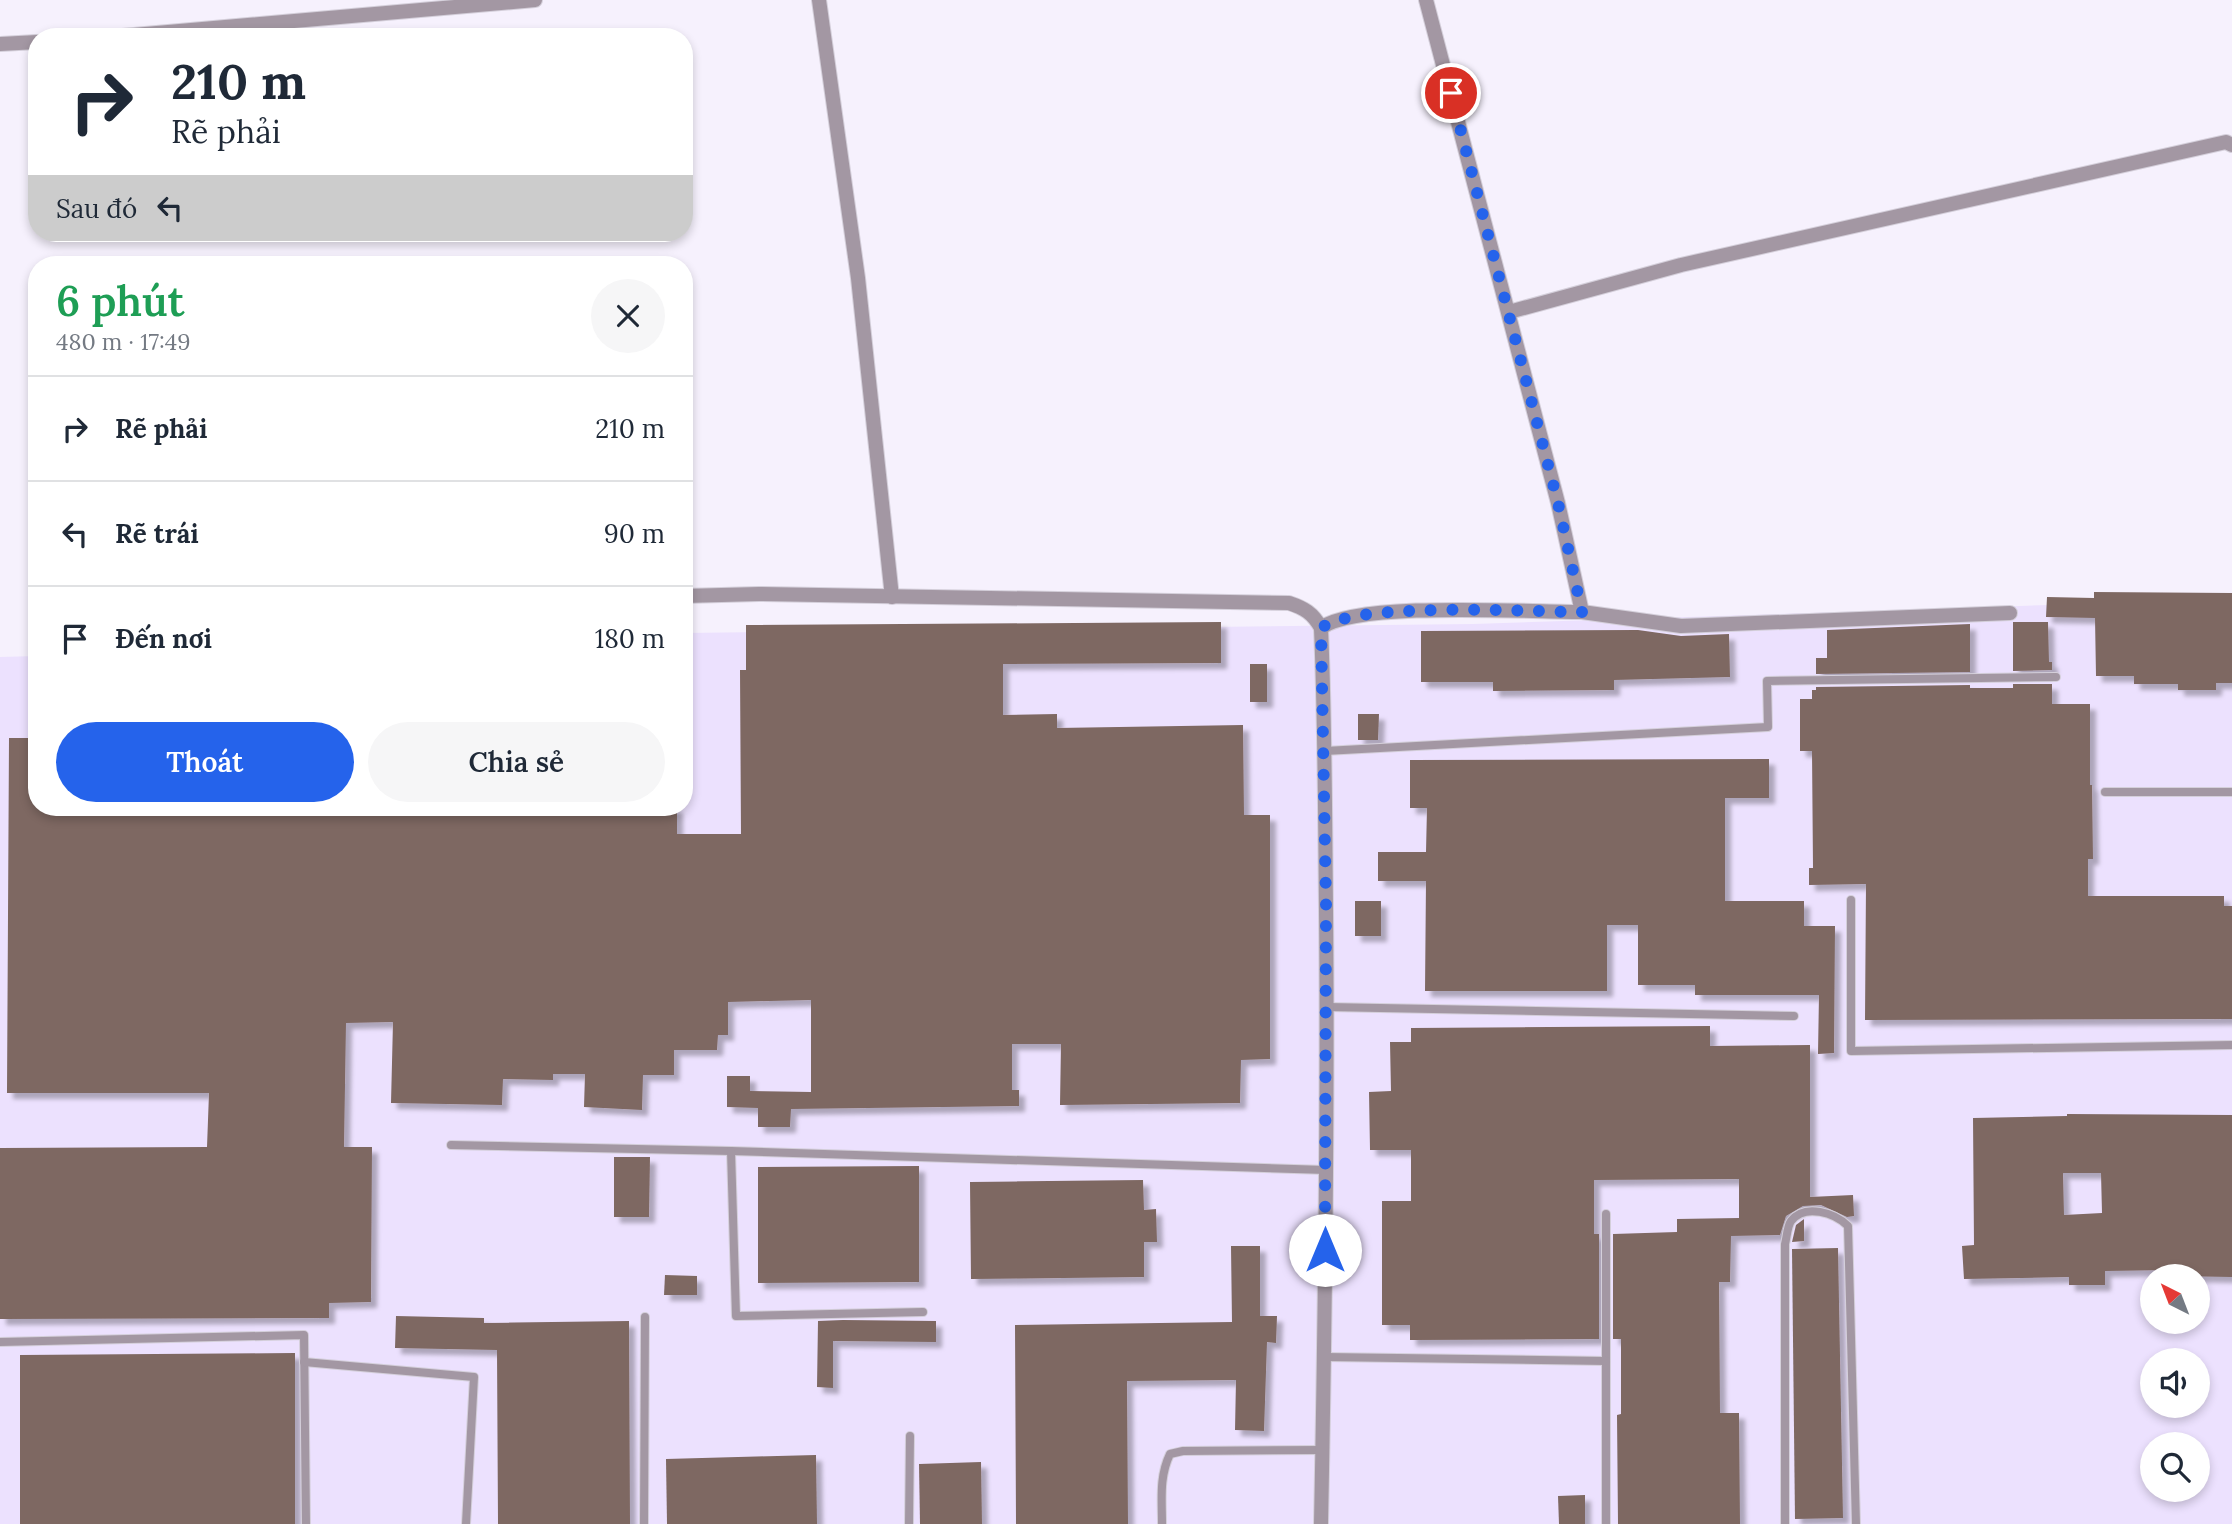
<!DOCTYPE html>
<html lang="vi">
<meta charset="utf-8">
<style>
:root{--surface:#fff;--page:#f6f6f7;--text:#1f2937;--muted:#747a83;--line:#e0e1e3;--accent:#2563eb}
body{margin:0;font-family:Lora,serif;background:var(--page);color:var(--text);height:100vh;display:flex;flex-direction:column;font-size:26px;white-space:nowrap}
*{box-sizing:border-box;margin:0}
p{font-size:23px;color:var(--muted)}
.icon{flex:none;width:38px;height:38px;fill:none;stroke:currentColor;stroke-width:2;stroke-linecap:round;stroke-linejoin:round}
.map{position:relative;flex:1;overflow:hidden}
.details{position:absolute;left:28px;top:256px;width:665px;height:560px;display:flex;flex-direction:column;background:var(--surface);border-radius:28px;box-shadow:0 4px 10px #0003}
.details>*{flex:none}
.guide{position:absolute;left:28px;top:28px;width:665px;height:214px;border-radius:28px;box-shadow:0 4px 10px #0003;background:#fff;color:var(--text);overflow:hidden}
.needle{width:46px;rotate:318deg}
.buttons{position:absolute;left:2140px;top:1264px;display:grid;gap:14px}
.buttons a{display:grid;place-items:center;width:70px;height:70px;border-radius:50%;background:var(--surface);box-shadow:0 4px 10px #0003;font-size:35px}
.pin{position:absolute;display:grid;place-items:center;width:60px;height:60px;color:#fff;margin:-30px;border:4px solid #fff;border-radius:50%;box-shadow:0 2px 7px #0007}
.me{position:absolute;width:77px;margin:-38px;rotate:0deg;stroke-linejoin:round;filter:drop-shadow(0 0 5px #0008)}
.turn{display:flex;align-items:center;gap:24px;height:147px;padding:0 28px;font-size:32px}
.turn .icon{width:91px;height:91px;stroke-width:2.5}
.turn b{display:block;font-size:49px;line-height:60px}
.then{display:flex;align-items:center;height:66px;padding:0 28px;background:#0003;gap:14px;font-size:26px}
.round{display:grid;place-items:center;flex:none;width:74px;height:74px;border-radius:37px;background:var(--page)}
.headline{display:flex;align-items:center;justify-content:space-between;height:119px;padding:0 28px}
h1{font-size:42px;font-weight:600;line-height:52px;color:#1e9e55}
.action{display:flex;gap:14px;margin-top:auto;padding:14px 28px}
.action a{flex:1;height:80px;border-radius:42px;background:var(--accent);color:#fff;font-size:28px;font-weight:600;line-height:80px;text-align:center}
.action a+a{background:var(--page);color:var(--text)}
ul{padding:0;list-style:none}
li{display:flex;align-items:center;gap:21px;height:105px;padding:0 28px;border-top:2px solid var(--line)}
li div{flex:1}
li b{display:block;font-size:26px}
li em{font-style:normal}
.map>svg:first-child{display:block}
.built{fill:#ece1fe;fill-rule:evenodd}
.building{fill:#7e6862;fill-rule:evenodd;filter:url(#shadow)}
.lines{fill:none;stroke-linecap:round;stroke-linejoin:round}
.service-casing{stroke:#d4cfda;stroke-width:10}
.minor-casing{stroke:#d4cfda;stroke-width:16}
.service{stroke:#a397a3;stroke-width:8}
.minor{stroke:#a397a3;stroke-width:14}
.route{stroke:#2563eb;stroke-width:12;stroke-dasharray:0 21.6}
</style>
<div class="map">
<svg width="2232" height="1524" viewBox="0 0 2232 1524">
<defs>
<filter id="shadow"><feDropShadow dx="6" dy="6" stdDeviation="2" flood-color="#0004"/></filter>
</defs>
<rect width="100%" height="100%" fill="#f6f1fd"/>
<path class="built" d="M2232,599V1524H0V657L37,656V807H684V633L1473,624ZM2152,1276H2198V1321H2152ZM2152,1360H2198V1405H2152ZM2152,1444H2198V1489H2152Z"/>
<g class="building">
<path d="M2094,592L2232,593V683H2216V690H2178V684H2134V676H2096L2095,618L2046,617L2047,597L2094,598Z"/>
<path d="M1221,622V663L1003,664V715L1057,714V728L1243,725L1244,815H1270V1059L1241,1060L1240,1103L1060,1105L1061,1044H1012V1090H1019V1106L791,1109L790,1127H758V1108L727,1107V1076H750V1091L811,1092V1000L728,1002V1035H718L717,1050H674V1075H643L642,1110L584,1107L585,1074H553V1080L503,1079L502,1105L391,1103L393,1022L346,1023L344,1147H372L371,1302L329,1303V1318L0,1319V1148L207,1147L209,1093H7L9,738H37V807H677V834H741L740,670H746V625Z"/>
<path d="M2013,622H2048L2049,662H2052V670L2013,671Z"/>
<path d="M1970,624V672L1816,674V658H1827V630Z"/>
<path d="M1638,630L1681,636L1729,634L1730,677L1614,680V690L1493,691V682H1421V631Z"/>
<rect x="1250" y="664" width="17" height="38"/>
<path d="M2013,684H2052V704H2090V785H2092L2093,859H2088V896H2224V906H2232V1019L1865,1020L1866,884L1809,885V868H1813L1812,751H1800V699H1812V690H1816V687L1970,685V688H2013Z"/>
<path d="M1358,714H1379L1378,740H1358Z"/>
<path d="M1769,759V798H1725V901H1804V926H1835L1834,1053L1818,1054L1819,995H1695V985H1638V925H1607V991H1425L1426,881H1378V852H1426L1427,808H1410V760Z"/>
<rect x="1355" y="901" width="26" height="35"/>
<path d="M1710,1026V1046L1810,1045V1197L1853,1195L1854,1216L1847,1217L1821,1205L1803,1206L1786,1216L1780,1235L1731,1236L1730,1282H1719L1720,1413H1739L1740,1524H1618L1617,1415L1621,1414V1339H1613V1234L1677,1232V1219L1739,1218V1179L1594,1180V1234H1599V1339L1410,1340V1325H1382V1201H1411V1150H1370L1369,1092L1391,1091L1390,1042H1411V1028Z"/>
<path d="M2067,1114L2232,1115V1277L2172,1276V1270L2105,1271V1285H2069V1277L1964,1279L1962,1246L1974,1245L1973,1118L2067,1116ZM2063,1173H2101L2102,1213L2064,1215Z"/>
<path d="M614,1157H650L649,1217H614Z"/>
<path d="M919,1166V1282L758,1283V1167Z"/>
<path d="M1143,1180L1144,1210L1156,1209L1157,1242H1144V1277L971,1279L970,1182Z"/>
<path d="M1804,1219V1241L1792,1242L1796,1225Z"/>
<path d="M1231,1246H1260V1316H1277L1276,1343L1267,1342L1264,1431L1235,1430L1236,1380L1127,1381L1128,1524H1016L1015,1325L1232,1322Z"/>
<path d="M1838,1248L1843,1518L1795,1519L1792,1249Z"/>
<path d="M665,1275L697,1276V1295H664Z"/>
<path d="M396,1316L484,1318V1323L629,1321L630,1524H498L497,1350L395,1348Z"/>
<path d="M843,1320L936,1321V1342L833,1341V1388L817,1387L818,1321Z"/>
<path d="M295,1353V1524H20V1355Z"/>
<path d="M816,1455L817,1524H667L666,1459Z"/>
<path d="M981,1462L982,1524H920L919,1464Z"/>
<path d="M1585,1495V1524H1559L1558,1496Z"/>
</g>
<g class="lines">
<g class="service-casing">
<g id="service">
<path d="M1325,751L1768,727L1767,681L2056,677"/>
<path d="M2105,792H2232"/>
<path d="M1851,900V1051L2232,1045"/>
<path d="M1327,1007L1794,1016"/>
<path d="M451,1145L731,1151L1326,1170"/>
<path d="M731,1151L736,1316L923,1312"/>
<path d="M1606,1214V1524"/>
<path d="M0,1342L304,1335L306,1524"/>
<path d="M1325,1357L1606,1361"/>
<path d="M304,1362L474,1377L466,1524"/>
<path d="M644,1524L645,1317"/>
<path d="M909,1524L910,1436"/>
<path d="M1162,1524C1162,1499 1159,1477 1170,1454L1183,1451L1322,1450"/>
<path d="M1785,1524V1244C1787,1237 1787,1227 1791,1221C1805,1203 1835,1213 1848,1226L1856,1524"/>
</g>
</g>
<g class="minor-casing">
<g id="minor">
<path d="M819,0L858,278L892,597"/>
<path d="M1426,0L1558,503L1582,612L1681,626L2010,613"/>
<path d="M111,37L535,0"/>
<path d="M0,44L37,42"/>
<path d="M1509,312L1681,265L2226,142L2232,145"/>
<path d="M684,596L759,594L1289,603C1304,608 1313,613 1321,628C1325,721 1325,815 1326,909C1328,1114 1325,1319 1321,1524"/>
<path d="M1321,628C1357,601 1530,612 1582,612"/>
</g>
</g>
<use href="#service" class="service"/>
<use href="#minor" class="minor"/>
</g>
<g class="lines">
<path class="route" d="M1325,1250L1326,904L1321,628C1357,601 1530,612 1582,612L1558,503L1451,93"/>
</g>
</svg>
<div class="buttons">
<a><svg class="needle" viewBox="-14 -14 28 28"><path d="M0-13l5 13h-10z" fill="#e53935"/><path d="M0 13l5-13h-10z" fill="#747a83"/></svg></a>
<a><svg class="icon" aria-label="sound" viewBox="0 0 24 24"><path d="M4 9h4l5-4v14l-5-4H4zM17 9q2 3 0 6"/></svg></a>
<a><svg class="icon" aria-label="search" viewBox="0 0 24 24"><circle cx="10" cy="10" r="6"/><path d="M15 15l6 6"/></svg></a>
</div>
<div class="pin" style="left:1451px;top:93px;background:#d93025"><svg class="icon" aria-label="arrive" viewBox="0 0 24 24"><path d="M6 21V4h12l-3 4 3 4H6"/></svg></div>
<svg class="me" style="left:1325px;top:1250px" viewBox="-20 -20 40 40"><circle r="19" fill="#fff"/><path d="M0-13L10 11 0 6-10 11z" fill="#2563eb"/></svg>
<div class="guide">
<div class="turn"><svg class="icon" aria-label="right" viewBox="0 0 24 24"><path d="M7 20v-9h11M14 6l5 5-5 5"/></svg><div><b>210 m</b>Rẽ phải</div></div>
<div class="then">Sau đó<svg class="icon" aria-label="left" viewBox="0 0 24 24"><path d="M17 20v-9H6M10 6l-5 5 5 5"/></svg></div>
</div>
<section class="details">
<div class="headline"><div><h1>6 phút</h1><p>480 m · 17:49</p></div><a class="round"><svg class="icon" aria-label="close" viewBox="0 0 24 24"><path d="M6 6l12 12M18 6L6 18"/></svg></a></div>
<ul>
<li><svg class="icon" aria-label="right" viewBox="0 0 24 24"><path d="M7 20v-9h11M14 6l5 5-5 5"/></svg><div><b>Rẽ phải</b></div><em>210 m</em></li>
<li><svg class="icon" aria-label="left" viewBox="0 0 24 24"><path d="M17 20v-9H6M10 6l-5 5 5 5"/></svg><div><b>Rẽ trái</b></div><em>90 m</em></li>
<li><svg class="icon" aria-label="arrive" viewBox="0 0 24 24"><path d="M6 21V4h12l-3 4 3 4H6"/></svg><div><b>Đến nơi</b></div><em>180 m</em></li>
</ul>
<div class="action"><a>Thoát</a><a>Chia sẻ</a></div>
</section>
</div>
